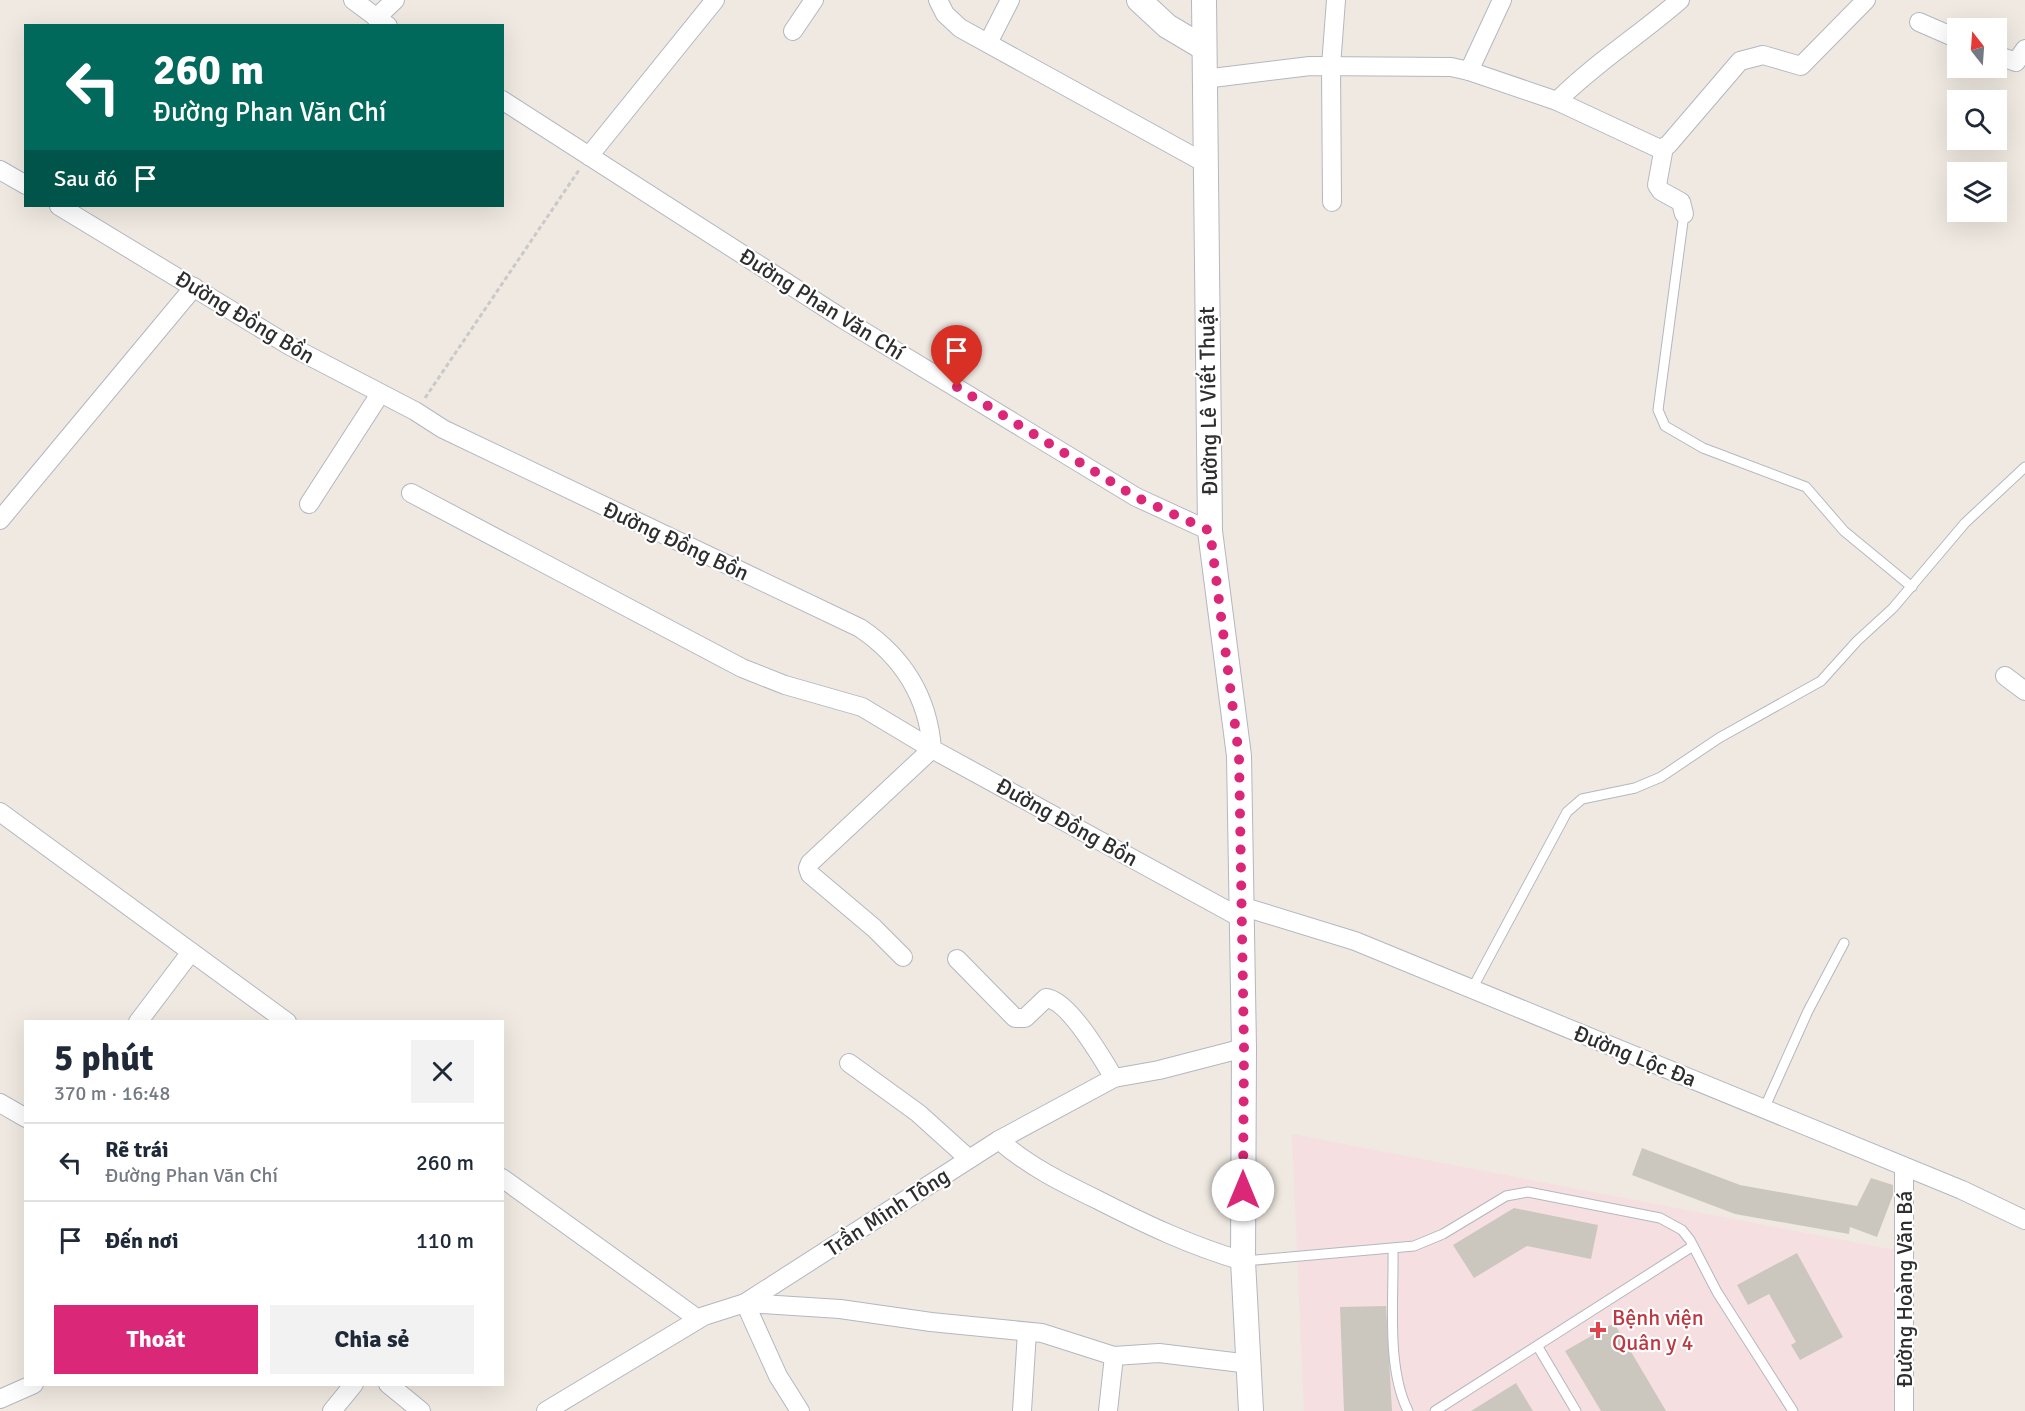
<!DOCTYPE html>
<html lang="vi">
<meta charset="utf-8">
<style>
:root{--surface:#fff;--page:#f2f2f3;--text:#1f2937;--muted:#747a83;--line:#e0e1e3;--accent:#db2777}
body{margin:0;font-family:Signika,sans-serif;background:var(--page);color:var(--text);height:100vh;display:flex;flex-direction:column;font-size:22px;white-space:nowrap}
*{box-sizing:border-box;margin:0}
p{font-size:20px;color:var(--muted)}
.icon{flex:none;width:33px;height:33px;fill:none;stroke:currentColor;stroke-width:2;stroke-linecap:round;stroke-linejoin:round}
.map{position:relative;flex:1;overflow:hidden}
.details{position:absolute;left:24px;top:1020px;width:480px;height:366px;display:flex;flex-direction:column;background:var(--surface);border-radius:0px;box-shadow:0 6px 24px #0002}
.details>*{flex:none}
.top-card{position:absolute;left:24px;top:24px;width:480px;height:183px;border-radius:0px;box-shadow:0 6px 24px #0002;background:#00695c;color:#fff;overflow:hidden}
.needle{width:39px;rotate:343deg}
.tools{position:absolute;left:1947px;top:18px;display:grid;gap:12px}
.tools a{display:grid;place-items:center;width:60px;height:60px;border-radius:0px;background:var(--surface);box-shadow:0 6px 24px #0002;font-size:30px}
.pin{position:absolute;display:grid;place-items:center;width:51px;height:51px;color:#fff;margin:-62px -26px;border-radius:50% 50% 50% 0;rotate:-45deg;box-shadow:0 0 6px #0007}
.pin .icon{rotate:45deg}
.me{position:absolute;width:66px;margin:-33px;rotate:0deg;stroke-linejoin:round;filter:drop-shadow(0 0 4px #0008)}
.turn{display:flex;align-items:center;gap:21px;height:126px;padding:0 30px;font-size:27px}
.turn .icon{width:78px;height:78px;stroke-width:2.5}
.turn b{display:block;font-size:42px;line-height:51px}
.then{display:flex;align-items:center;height:57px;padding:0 30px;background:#0003;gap:12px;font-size:22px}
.round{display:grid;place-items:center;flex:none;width:63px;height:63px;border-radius:0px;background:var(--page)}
.head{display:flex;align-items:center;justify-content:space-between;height:102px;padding:0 30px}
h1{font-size:36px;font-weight:700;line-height:45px}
.button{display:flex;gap:12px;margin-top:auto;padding:12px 30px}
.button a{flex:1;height:69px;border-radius:0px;background:var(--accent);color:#fff;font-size:24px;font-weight:700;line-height:69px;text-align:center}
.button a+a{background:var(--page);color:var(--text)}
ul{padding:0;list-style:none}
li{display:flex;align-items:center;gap:18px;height:78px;padding:0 30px;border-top:2px solid var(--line)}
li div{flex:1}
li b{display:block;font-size:22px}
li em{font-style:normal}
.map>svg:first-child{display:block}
.medical{fill:#f5dfe0}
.building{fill:#cbc7bf}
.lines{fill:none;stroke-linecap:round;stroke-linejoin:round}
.lane-casing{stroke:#b4b7c1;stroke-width:11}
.street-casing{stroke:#b4b7c1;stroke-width:20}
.secondary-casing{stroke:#b4b7c1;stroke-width:26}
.path{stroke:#c9c9c9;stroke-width:3;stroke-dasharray:4.5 3;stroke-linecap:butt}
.lane{stroke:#fff;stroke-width:9}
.street{stroke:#fff;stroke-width:18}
.secondary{stroke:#fff;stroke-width:24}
.route{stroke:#db2777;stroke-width:10;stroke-dasharray:0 18}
.health-dot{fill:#e0444e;stroke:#fff;stroke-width:2}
.labels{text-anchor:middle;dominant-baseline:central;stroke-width:4.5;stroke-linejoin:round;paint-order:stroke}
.street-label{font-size:22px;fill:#2e2e2e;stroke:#fff}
.health-label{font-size:22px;fill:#be3a42;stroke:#fff;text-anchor:start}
</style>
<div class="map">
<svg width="2025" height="1411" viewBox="0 0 2025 1411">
<rect width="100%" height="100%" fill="#efe9e1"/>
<path class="medical" d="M1292,1134L1895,1250L1896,1411H1304Z"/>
<g class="building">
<path d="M1642,1148L1740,1185L1857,1206L1871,1178L1893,1185V1195L1877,1237L1850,1227L1849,1234L1735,1214L1632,1175Z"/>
<path d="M1514,1208L1598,1225L1591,1259L1527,1246L1474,1278L1453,1245Z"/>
<path d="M1797,1253L1843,1337L1800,1360L1791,1345L1796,1342L1769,1294L1748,1305L1737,1285Z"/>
<path d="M1386,1306L1392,1411H1344L1340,1307Z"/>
<path d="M1614,1323L1666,1411H1601L1565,1351Z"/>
<path d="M1516,1383L1533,1411H1471Z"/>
</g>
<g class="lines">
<g class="lane-casing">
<g id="lane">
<path d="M1684,214L1658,410L1665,426L1703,448L1806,487L1844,531L1912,587"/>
<path d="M1472,989L1567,812L1582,799L1635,788L1661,777L1719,738L1821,681L1857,641L1893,608L1965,523L2025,467"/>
<path d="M1764,1109L1808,1011L1844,943"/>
<path d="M1393,1250C1394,1299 1386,1367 1408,1411"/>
<path d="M1245,1261L1414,1246L1443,1234L1506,1196L1528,1192L1660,1218L1682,1230L1690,1240L1717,1292L1793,1411"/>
<path d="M1538,1347L1576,1411"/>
<path d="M1435,1411L1693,1246"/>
</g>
</g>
<g class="street-casing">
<g id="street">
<path d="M353,0L388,26"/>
<path d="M938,0L945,14L960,28L1205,163"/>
<path d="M376,18L395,0"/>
<path d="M1919,22L1958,39"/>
<path d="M793,31L814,0"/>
<path d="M988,43L1010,0"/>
<path d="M1996,55L2016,62L2025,49"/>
<path d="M1469,71L1502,0"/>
<path d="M1204,79L1310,66L1451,67L1469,71L1557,101L1660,149L1668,145L1740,61L1763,55L1801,66L1866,0"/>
<path d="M502,100L843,319L1136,497L1210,531"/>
<path d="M1557,101C1595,63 1640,35 1680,0"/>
<path d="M1664,147L1657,185L1661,191L1681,202L1684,214"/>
<path d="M589,156L715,0"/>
<path d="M0,170L26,185"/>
<path d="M1332,202L1331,66L1336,0"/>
<path d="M59,206L290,346L415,411L443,429L860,628C903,657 928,697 932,749L1241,918"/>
<path d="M411,493L742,668L785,685L862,707L932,749L810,863L808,868L810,874L874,928L903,957"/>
<path d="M309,504L380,394"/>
<path d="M0,520L194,287"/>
<path d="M2005,676L2025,691"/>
<path d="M0,812L287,1022"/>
<path d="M1241,906L1355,941L1962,1190L2025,1220"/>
<path d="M957,959L1015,1018H1025L1046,998C1069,1000 1103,1060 1114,1078"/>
<path d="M138,1022L191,952"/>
<path d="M849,1063L918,1113L969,1159"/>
<path d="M0,1103L26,1118"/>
<path d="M999,1140C1028,1166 1063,1183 1098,1200C1145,1224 1191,1246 1243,1261"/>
<path d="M1904,1168V1411"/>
<path d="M502,1178L698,1319"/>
<path d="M388,1384L421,1411"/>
<path d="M0,1399L34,1384"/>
<path d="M332,1411L354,1384"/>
<path d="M546,1411L704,1316L745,1303L999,1140L1114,1078L1159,1070L1244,1048"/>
<path d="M800,1411L778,1376L745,1303L840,1309L931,1322L1042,1333L1114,1356L1159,1353L1250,1364"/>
<path d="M1022,1411L1027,1332"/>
<path d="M1108,1411L1114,1356"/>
</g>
</g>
<g class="secondary-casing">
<g id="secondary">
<path d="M1139,0L1167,26L1204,48"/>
<path d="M1204,0L1210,531L1239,756L1244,1048L1243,1261L1251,1411"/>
</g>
</g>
<path class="path" d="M425,398L579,170"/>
<use href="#lane" class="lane"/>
<use href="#street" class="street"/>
<use href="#secondary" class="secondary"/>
</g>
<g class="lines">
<path class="route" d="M957,387L1136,497L1210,531L1239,756L1244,1048L1243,1190"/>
</g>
<path class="health-dot" d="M1595 1321h6v6h6v6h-6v6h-6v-6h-6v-6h6z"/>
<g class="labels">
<g class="street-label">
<text transform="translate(822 304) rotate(32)">Đường Phan Văn Chí</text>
<text transform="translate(245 317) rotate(31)">Đường Đồng Bồn</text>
<text transform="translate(1208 401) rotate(-91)">Đường Lê Viết Thuật</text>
<text transform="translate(676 541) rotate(25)">Đường Đồng Bồn</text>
<text transform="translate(1067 822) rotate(29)">Đường Đồng Bồn</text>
<text transform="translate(1635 1056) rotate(22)">Đường Lộc Đa</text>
<text transform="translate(887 1212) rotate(-33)">Trần Minh Tông</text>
<text transform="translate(1904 1289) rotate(-90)">Đường Hoàng Văn Bá</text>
</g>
<g class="health-label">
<text x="1612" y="1317">Bệnh viện<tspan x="1612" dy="25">Quân y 4</tspan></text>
</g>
</g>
</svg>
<div class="tools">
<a><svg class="needle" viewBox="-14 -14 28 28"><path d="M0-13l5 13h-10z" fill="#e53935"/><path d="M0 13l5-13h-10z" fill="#747a83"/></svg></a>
<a><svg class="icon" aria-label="search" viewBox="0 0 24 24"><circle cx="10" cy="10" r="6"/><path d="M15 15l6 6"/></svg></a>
<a><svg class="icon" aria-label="layers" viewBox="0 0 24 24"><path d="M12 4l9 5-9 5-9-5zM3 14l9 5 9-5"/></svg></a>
</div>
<div class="pin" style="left:957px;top:387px;background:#d93025"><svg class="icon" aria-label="arrive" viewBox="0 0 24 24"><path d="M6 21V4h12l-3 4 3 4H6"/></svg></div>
<svg class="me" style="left:1243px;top:1190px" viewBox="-20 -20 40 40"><circle r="19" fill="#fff"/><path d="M0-13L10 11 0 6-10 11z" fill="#db2777"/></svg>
<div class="top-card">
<div class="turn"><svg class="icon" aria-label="left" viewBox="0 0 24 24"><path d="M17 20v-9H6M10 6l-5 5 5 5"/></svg><div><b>260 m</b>Đường Phan Văn Chí</div></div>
<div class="then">Sau đó<svg class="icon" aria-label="arrive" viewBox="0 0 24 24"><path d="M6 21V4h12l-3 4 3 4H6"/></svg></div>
</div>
<section class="details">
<div class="head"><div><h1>5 phút</h1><p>370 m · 16:48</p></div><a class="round"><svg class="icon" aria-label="close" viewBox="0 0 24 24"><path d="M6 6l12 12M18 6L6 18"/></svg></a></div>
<ul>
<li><svg class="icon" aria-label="left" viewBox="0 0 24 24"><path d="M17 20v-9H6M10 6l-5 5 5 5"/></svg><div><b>Rẽ trái</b><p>Đường Phan Văn Chí</p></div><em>260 m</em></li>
<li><svg class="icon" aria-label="arrive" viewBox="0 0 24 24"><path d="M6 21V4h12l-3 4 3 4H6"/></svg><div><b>Đến nơi</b></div><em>110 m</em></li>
</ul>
<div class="button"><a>Thoát</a><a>Chia sẻ</a></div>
</section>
</div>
